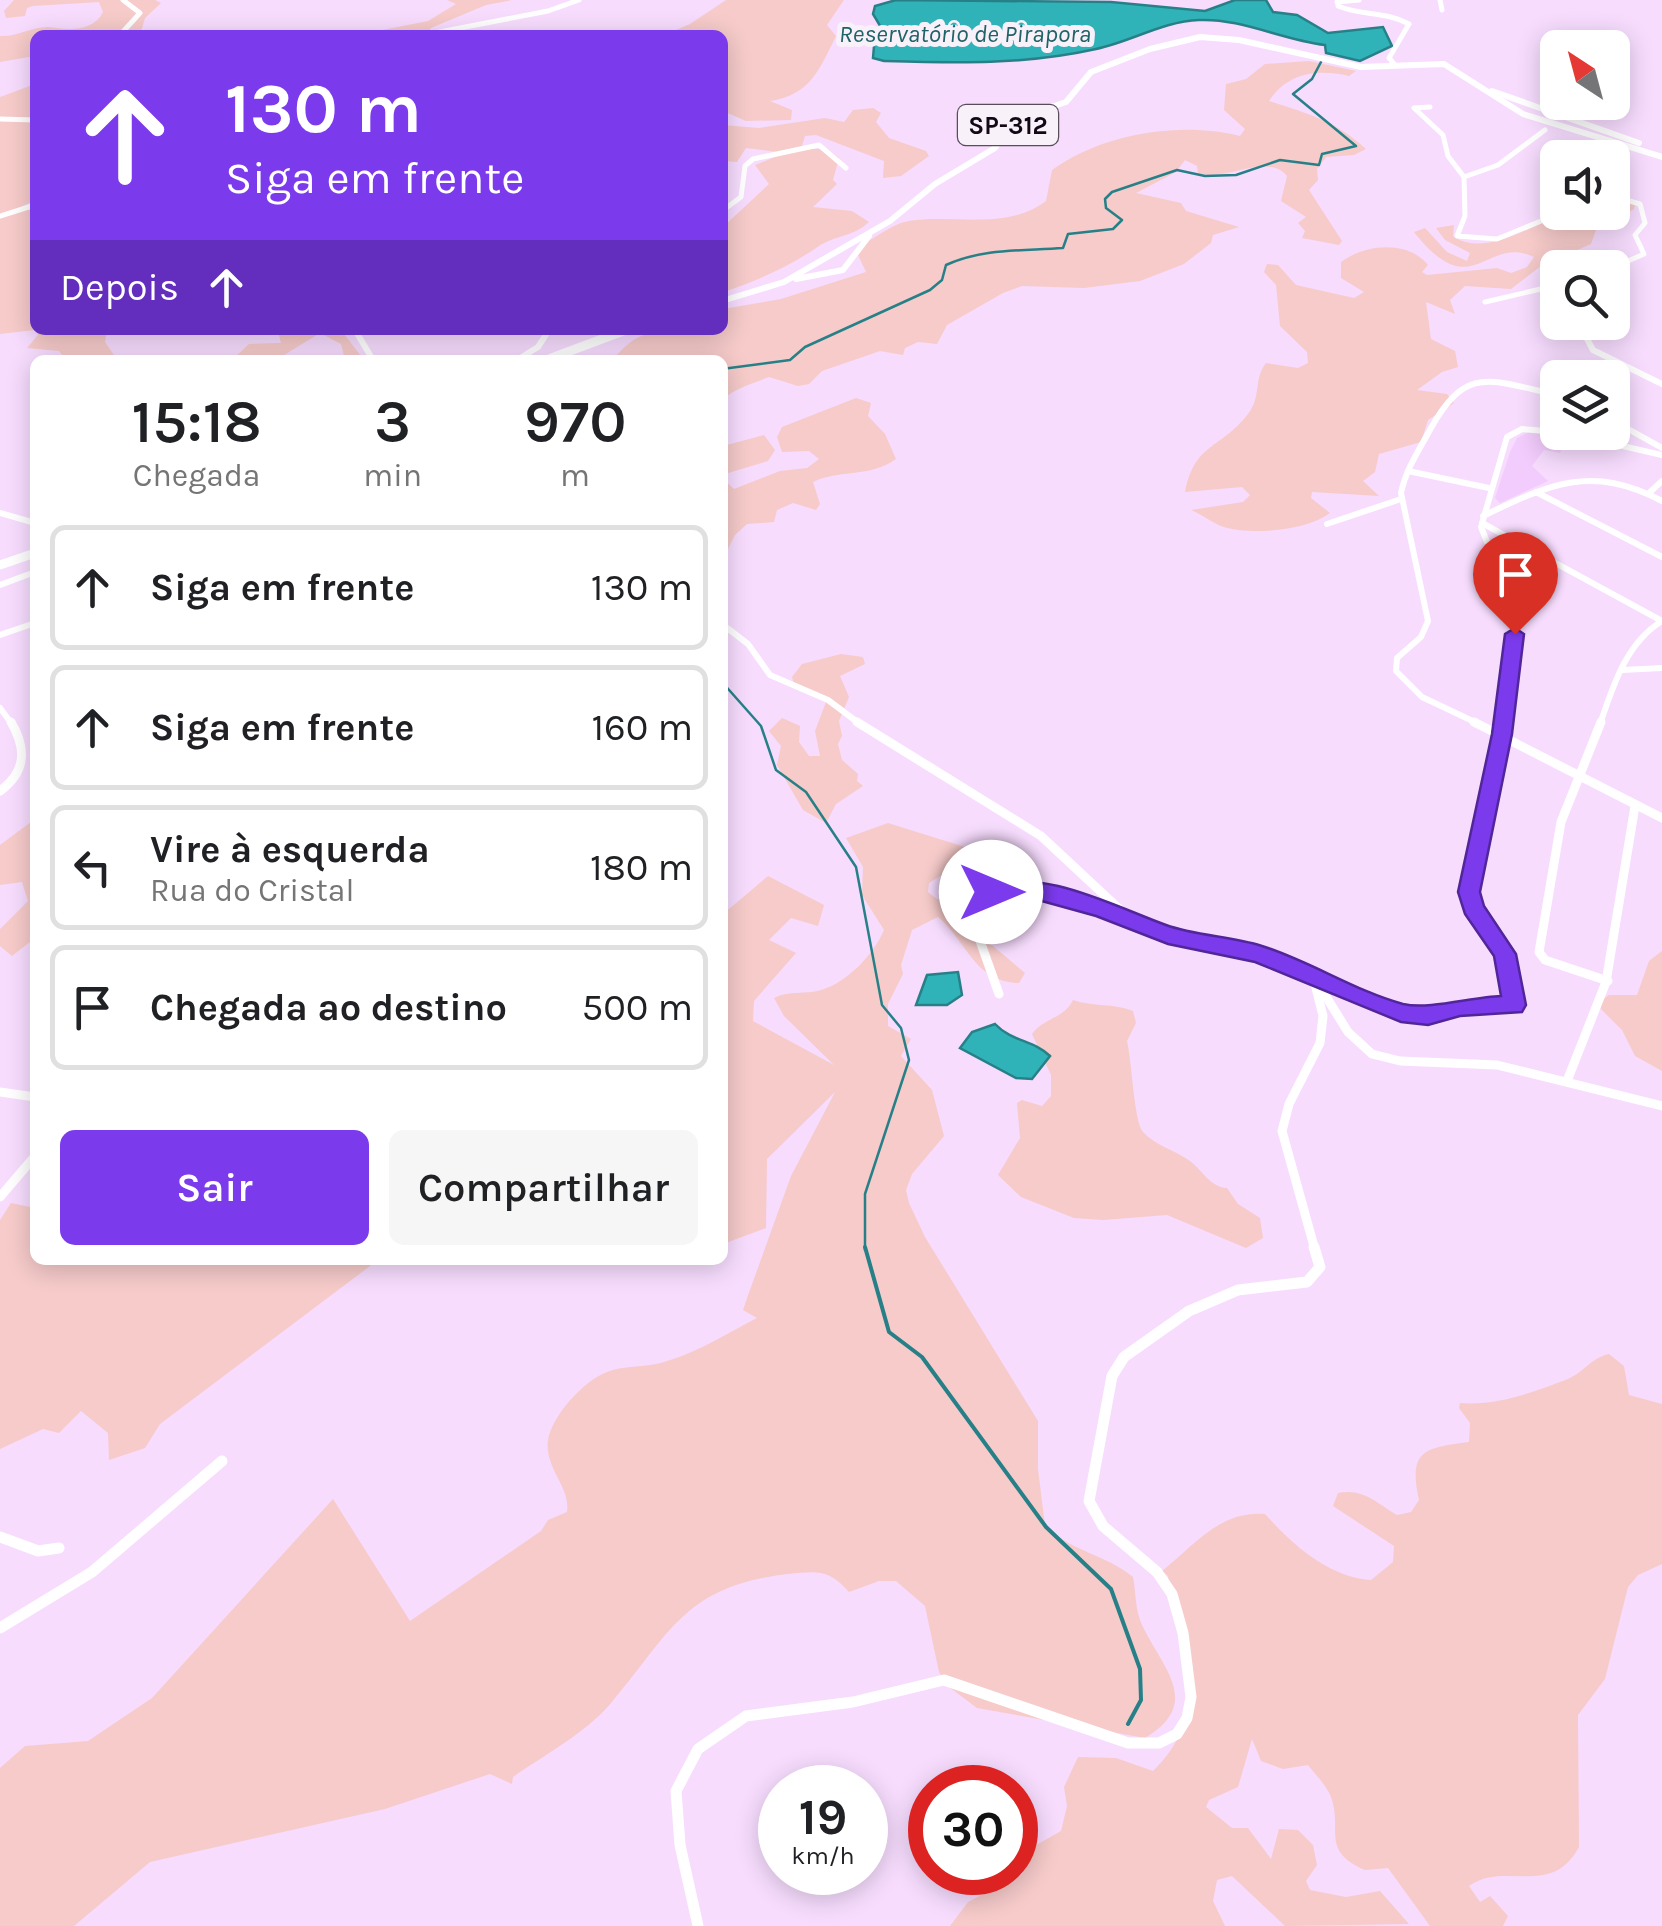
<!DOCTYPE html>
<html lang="pt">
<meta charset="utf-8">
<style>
:root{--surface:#fff;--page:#f6f6f6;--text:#202124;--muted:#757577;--line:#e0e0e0;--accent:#7c3aed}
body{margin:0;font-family:Karla,sans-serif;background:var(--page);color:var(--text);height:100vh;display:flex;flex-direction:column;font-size:38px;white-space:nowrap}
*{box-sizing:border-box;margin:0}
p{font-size:32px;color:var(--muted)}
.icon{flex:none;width:55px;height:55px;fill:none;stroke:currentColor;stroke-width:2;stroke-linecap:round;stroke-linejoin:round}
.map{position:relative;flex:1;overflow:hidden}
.details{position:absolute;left:30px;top:355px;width:698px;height:910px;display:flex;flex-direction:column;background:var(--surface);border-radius:15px;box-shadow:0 5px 25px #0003}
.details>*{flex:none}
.banner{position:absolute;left:30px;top:30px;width:698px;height:305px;border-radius:15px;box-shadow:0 5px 25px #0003;background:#7c3aed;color:#fff;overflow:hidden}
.needle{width:65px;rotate:324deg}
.buttons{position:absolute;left:1540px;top:30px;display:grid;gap:20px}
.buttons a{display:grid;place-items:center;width:90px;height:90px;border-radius:15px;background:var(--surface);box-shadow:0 5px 25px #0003;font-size:50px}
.speed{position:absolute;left:758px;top:1765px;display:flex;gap:20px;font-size:50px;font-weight:700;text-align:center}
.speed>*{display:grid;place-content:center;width:130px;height:130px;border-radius:50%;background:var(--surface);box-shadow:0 5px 25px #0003;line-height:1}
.speed small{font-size:25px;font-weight:400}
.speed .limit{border:15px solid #d22;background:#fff;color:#111}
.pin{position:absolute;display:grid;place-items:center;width:85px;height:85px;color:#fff;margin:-102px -42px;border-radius:50% 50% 50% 0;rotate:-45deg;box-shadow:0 0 10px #0007}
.pin .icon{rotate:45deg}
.me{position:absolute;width:110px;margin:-55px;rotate:90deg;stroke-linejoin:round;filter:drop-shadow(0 0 8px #0008)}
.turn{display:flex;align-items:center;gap:35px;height:210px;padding:0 30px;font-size:45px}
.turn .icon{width:130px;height:130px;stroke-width:2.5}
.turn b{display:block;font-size:70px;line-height:85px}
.then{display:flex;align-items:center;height:95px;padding:0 30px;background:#0003;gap:20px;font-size:38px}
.eta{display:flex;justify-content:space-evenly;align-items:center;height:170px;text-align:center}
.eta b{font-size:60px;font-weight:600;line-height:70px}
.button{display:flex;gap:20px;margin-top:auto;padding:20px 30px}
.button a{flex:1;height:115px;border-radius:15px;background:var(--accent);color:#fff;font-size:40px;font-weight:600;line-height:115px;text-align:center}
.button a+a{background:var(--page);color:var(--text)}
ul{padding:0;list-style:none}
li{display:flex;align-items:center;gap:30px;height:125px;margin:0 20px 15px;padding:0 10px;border:5px solid var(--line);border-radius:15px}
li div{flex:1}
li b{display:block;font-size:38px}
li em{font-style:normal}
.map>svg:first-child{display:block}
.built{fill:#f2ccfc}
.green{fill:#f6cbca}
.water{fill:#30b3b8;stroke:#278087;stroke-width:2.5}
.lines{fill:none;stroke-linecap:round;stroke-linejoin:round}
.stream-far1{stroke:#278087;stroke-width:2.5}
.stream{stroke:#278087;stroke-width:4}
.minor-far3{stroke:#fff;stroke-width:5}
.minor-far2{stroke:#fff;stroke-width:6}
.minor-far1{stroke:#fff;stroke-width:9}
.minor{stroke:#fff;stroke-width:11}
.major-far1{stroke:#fff;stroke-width:6}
.major{stroke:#fff;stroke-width:9}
.route{fill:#7c3aed;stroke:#51269a;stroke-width:2.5}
.labels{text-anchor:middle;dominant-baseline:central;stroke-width:10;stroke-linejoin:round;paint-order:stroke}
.far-water-label{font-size:25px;font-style:italic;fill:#1f6366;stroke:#f8f1fa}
.shield{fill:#f8f1fa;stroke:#584e5a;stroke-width:2.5}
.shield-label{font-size:25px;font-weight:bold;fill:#130816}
</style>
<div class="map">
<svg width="1662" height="1926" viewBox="0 0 1662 1926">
<rect width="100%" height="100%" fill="#f7dcfe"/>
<path class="built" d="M1529,432L1565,437L1560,453L1544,450L1532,466L1548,481L1500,503L1495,498L1510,452L1517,438Z"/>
<g class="green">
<path d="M14,0H155L161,3L145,18L140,35H35V56L0,62V36C17,37 33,26 49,27C63,29 92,34 103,12L99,2L33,6L27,8L25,16L6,18L4,11Z"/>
<path d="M447,0H512L486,5L431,28L427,35L362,34L428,21L456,4Z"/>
<path d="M726,0H844L827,25L836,36C820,68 811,95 770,101L792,110L791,120L746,121L723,111L722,35H664L690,24Z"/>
<path d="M1309,61L1356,71L1349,76C1318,69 1288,72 1269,101C1306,113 1336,121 1366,149L1354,155L1326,157L1317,169L1318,180L1309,190L1342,241L1339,245L1302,238L1305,231L1298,223L1306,217L1281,201L1287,176C1267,152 1226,182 1198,173L1197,166L1185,160L1176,172L1136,193L1181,203L1186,211L1239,227L1213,235L1211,243L1184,264L1140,281L1084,288L1022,286L1003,293L947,325L937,344L918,342L905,348L903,355L880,351L822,371L809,384L798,386L769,377C754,383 736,388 723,399L722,360H613C643,320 677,330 722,330L723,309L781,299L866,272L858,255L860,245C877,238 891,224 909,221C954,214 1006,231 1046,201L1052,170C1103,133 1182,121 1240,136L1245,129L1224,110L1226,84L1246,79L1265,64Z"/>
<path d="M35,84V200L17,209L35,210V330H107L105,342L114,355H147L155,360H66L59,351L27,348L38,335L35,330L0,334V97Z"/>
<path d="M873,108L881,113L876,122L889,138L926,151L929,156L901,176L883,178L884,161L816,135L805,136L801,149H827L839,158L833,180L837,184L813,207L852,211L869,222C853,237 836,235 819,246C790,266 759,280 723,292V227L769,184L755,165L785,153L746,148L737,162L723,161V125L759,128L825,118L844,122L853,110Z"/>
<path d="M1613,198L1635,205L1634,209L1596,230L1591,244L1541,266L1511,289L1465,286L1450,300L1455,314L1426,302L1431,339L1455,351L1458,367L1442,372L1417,390L1447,394L1454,403L1428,420L1421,442L1379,454L1375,472L1363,481L1379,496L1312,492L1311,498L1330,513C1308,530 1255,535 1227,528C1215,525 1203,515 1191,510L1243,502L1250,495L1242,487L1185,492C1195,442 1220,450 1248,414C1262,396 1253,380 1266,363L1298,368L1308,363L1307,352L1280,326L1276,285L1264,272L1267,264L1278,265L1296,285L1354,298L1364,292L1341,278V262C1365,244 1408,240 1428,265L1422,272L1427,275L1497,268L1511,273L1527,267L1534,257C1485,234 1473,307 1414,232L1425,228L1447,252L1467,261L1470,253L1445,240L1436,228L1454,225L1453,236C1485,259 1534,223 1565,214C1580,210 1598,213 1612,212Z"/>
<path d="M264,330H341L364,360H345L341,344L320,333L276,360H232L249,344L281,343L279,335Z"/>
<path d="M856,398L871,403L868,416L885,434L896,459C869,478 840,469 813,482L820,504L816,510L793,503L777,510L774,522L747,524L735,535L723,559V446L764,435L775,450L768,461L725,474L724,480L734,489L780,471L807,468L819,459L809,451L782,452L777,437L782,427Z"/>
<path d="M841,654L863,657L865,664L840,676L849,697L839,721L842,736L838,744L842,760L858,774L857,781L863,786L836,804L826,823L803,810L777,765L781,746L769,731L782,718L800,726L799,742L809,756H820L815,731L826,702L794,684L792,677L802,664Z"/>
<path d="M35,819V938L12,956L0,946V929L28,901L22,882L0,885V845Z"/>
<path d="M888,823L968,848L975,855L929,883L928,892L937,899L984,907L981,936L1025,973L1019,983C974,982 967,941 938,917L912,930L901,965L903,974L888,1004V1026L911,1039L901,1056L932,1090L944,1136L912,1174L906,1190L909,1203L925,1237L1038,1421V1469L1045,1526C1076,1554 1103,1553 1133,1577C1136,1592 1135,1610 1142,1625C1163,1669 1203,1703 1145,1738L977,1708L949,1687L939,1672L925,1606L896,1581H879L849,1592C829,1569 817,1571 788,1574C684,1586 671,1632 611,1703C586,1733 544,1755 513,1777L512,1784L490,1774L385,1809L150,1862L74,1926H0V1768L25,1746L88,1741L152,1698L333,1499L410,1621L541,1531L548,1520L567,1512C571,1487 544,1468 548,1440C552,1416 583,1381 607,1372C624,1365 648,1368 667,1361C698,1352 728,1333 757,1318L743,1310L746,1301L791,1176L835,1092L767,1159L766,1228L723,1244V914L768,876L824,905L818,926L791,918L769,940L796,953L754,1001L753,1021L834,1065L784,1016L774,998C790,990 805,995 821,990C848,982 873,955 884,930L862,895L863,867L846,838Z"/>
<path d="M1662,951V1071L1635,1056L1622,1030L1596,1004L1609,995H1637L1649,961Z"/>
<path d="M1073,1000C1093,1007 1114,1003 1133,1011L1136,1023L1127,1041C1132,1062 1134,1122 1143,1132C1156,1146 1175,1150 1190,1161C1203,1171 1210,1187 1227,1188L1238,1204L1260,1218L1263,1238L1246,1248L1167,1215L1103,1220L1074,1218L1021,1197L998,1175L1020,1138L1017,1103L1022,1100L1042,1106L1051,1096V1075L1032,1034C1043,1018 1064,1019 1073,1000Z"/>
<path d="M11,1203L35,1208V1260H378L160,1424L145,1448L109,1460L108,1433L81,1411L59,1433L43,1429L0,1449V1220Z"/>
<path d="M1609,1354L1624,1366L1629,1395L1662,1404V1564L1638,1575L1628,1587L1605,1679L1578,1715L1579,1847C1551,1899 1504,1860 1469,1886L1480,1902L1490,1896L1508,1916L1503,1926H1430L1388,1868L1365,1870C1320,1850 1343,1831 1331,1797C1327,1786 1315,1774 1308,1765L1283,1769L1261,1761L1252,1739L1238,1787L1209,1800L1206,1807L1232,1828H1248L1271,1859L1279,1829L1298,1830L1313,1845L1317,1865L1306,1881L1310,1890L1346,1897L1380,1891L1409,1924L1285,1926L1232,1876L1217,1880L1213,1901L1225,1926H950L968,1902L1022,1874L1031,1848L1061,1831L1067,1806L1064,1787L1078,1757L1116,1758L1153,1771C1216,1710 1177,1650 1168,1576L1162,1571C1195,1545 1220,1510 1265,1514C1293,1545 1328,1577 1371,1580L1393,1562L1394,1546L1333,1506L1338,1493C1364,1488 1376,1503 1397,1515L1411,1512L1419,1500C1408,1450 1424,1448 1469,1442L1470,1423L1459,1408L1460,1403C1498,1406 1534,1392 1568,1379C1584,1372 1591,1358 1609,1354Z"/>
</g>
<g class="water">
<path d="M896,0L1111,2L1205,11L1235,0H1266L1273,12L1297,15L1328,33L1383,27L1392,46L1360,61L1326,53L1325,45C1282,40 1241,18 1199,20C1164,21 1130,42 1096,49C1025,65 956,63 884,61L873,58L874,46L885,34L873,14L875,6Z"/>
<path d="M958,972L962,995L947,1005H916L927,975Z"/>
<path d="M995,1024C1012,1042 1034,1040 1050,1056L1032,1079L1016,1078L960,1048L972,1032Z"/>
</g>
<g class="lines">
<g class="stream-far1">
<path d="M722,369L790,360L805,347L930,290L942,280L946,265C983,248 1023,251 1063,248L1068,234L1113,229L1122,220L1106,208L1105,199L1112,192L1177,170L1205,176L1236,175L1280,160L1319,165L1322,154L1356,146L1293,94L1312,79L1321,62"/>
<path d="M722,682L761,726L776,770L806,792L856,867L882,1005L901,1028L909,1060L865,1194V1250"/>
</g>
<path class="stream" d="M865,1247L889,1332L922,1357L1046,1527L1111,1589L1140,1669L1141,1700L1128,1724"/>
<g class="minor-far3">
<path d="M1338,0V6C1361,16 1386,11 1409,24L1389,58L1395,65"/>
<path d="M1440,0L1442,10"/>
<path d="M1337,2L1359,0"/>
<path d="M120,35L140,13L123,0"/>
<path d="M424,35L548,11L579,0"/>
<path d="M1430,107L1414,108L1443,135L1448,156L1464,177"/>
<path d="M0,119L35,120"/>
<path d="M1545,130L1498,165L1464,177L1465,216L1457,236L1497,239L1563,212"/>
<path d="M1612,196L1640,204L1645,223L1635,235L1644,254L1612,268"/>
<path d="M722,211L741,197L745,166L753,159L819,145L846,168"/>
<path d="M0,216L35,205"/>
<path d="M1485,302L1558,285"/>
</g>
<g class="minor-far2">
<path d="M1578,322L1593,350L1662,384"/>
<path d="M355,330L373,360"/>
<path d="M517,360L538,347L549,330"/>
<path d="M1612,420L1662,448"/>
<path d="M1562,432L1662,455"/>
<path d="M1408,471L1489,488"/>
<path d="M1536,492L1662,557"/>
<path d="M1649,493L1662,481"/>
<path d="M0,513L35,523"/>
<path d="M1483,516C1550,484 1591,464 1662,501"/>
<path d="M1482,523L1662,621"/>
<path d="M1327,524L1401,499"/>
<path d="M0,585L35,572"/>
<path d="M722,624L748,644L770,675L828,700L860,724"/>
<path d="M0,635L35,623"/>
<path d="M1622,670L1662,668"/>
<path d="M0,708L12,724"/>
<path d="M1479,724L1422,697L1396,671L1397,658L1421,637L1428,621L1401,493C1406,469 1419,450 1431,428C1468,362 1493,382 1558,395"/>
<path d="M1503,724L1515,631L1511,601L1481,527L1507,437L1522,429L1558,432"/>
<path d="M1600,724C1613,686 1626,643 1662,621"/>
</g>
<g class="minor-far1">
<path d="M857,722L1041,836L1130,919L1168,935L1258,954L1313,976L1323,1016L1320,1043L1289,1104L1282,1131L1315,1250"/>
<path d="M1474,722L1662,818"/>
<path d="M1601,722L1561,822L1539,952L1545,960L1608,981"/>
<path d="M0,791C26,772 27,749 11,722"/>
<path d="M1313,976L1367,1002L1410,1015L1463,1007L1497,1009L1516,1002L1505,954L1469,900L1504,722"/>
<path d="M1317,982L1348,1032L1372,1054L1400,1061L1497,1065L1662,1106"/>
<path d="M999,994L974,924L973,912C1014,867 1074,900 1123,916"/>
<path d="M1567,1081L1606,982L1635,806"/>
<path d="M0,1092L35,1097"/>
<path d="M0,1197L35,1156"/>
</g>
<g class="minor">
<path d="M0,1537L38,1551L59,1548"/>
<path d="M0,1628L92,1572L222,1461"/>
<path d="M698,1926L680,1845L676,1791L698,1749L746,1716L853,1702L944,1680L1128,1743H1159L1177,1734L1187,1718L1191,1697L1183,1633L1172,1594L1157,1572L1103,1526L1089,1501L1112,1376L1124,1357L1189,1311L1238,1290L1307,1282L1320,1267L1314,1247"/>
</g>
<g class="major-far1">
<path d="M1492,91L1639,143"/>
<path d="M796,279L843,270L869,236"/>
<path d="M722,301L784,282L890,221L935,184L995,148L1013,120L1066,102L1091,72L1150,49L1200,37L1239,40L1361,67L1444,64L1523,114L1662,157"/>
</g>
<g class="major">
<path d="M546,360L626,330"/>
<path d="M0,565L35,553"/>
</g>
</g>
<path class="route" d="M1515,628L1524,634L1512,734L1480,892L1484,906L1516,954L1526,1005L1522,1012L1460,1016L1428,1025L1401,1022L1255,962L1168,944L1096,916L1020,895L991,900L980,892L983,886C1042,867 1111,905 1166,925C1196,936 1231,936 1262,946C1310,961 1355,991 1403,1004C1429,1010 1472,997 1501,996L1494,956L1465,914L1458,892L1492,734L1505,634Z"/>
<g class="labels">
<g class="far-water-label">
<text x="965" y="33">Reservatório de Pirapora</text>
</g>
<rect class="shield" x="958" y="105" width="100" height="40" rx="8"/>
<g class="shield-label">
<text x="1008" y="125">SP-312</text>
</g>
</g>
</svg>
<div class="buttons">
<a><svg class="needle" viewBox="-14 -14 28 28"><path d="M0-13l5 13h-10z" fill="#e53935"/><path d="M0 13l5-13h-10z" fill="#757577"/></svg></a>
<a><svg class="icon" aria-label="sound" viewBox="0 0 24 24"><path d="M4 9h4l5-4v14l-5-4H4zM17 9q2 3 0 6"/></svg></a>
<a><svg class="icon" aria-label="search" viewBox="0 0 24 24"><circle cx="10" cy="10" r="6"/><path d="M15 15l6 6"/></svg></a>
<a><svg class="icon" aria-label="layers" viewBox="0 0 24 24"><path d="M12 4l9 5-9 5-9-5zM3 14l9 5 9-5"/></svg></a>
</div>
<div class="speed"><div>19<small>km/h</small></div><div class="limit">30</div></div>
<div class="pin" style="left:1515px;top:634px;background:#d93025"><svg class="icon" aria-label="arrive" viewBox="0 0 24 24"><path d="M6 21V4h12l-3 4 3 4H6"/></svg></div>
<svg class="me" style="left:991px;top:892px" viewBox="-20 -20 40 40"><circle r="19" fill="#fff"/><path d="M0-13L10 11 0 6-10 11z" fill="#7c3aed"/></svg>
<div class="banner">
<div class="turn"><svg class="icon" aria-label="ahead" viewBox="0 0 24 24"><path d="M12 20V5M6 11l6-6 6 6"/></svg><div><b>130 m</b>Siga em frente</div></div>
<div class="then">Depois<svg class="icon" aria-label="ahead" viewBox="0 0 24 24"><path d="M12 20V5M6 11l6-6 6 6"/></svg></div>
</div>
<section class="details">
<div class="eta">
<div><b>15:18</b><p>Chegada</p></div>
<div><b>3</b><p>min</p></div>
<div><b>970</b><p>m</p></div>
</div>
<ul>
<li><svg class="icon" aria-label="ahead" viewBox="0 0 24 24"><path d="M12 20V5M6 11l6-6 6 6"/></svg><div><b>Siga em frente</b></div><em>130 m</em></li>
<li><svg class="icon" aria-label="ahead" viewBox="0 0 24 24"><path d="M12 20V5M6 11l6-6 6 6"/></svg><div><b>Siga em frente</b></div><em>160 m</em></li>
<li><svg class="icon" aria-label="left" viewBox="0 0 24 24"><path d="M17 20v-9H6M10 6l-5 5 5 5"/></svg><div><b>Vire à esquerda</b><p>Rua do Cristal</p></div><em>180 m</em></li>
<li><svg class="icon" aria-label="arrive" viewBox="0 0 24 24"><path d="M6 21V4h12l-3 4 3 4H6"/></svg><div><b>Chegada ao destino</b></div><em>500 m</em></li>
</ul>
<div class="button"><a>Sair</a><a>Compartilhar</a></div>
</section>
</div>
